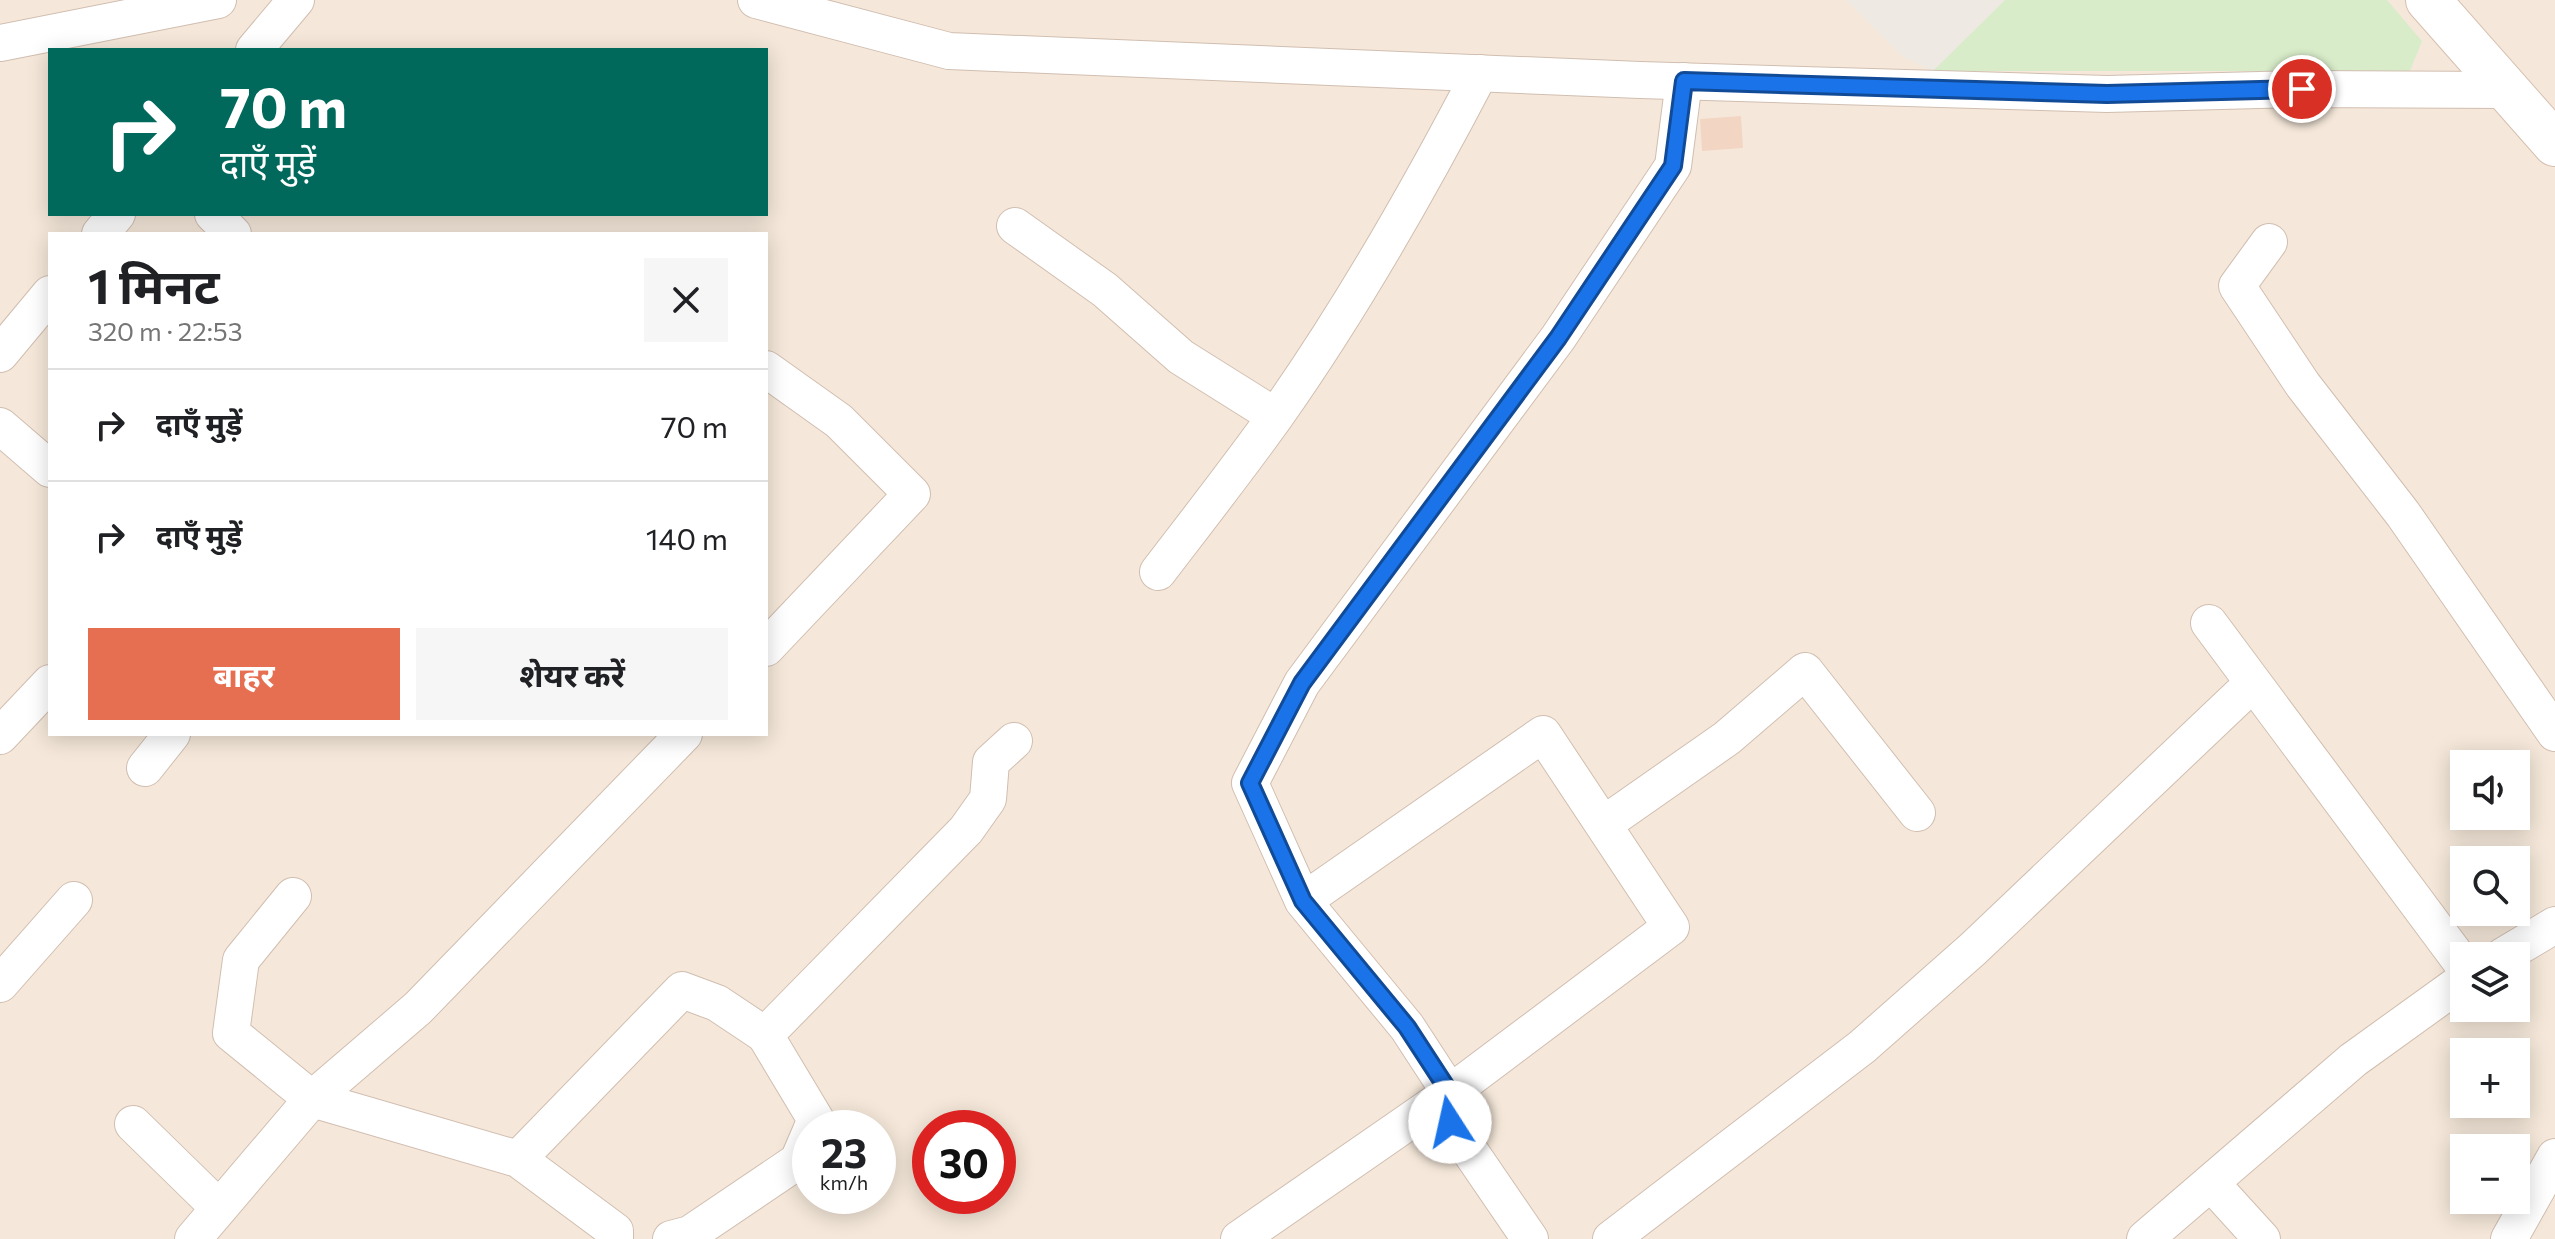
<!DOCTYPE html>
<html lang="hi">
<meta charset="utf-8">
<style>
:root{--surface:#fff;--page:#f6f6f6;--text:#202124;--muted:#757577;--line:#e0e0e0;--accent:#e76f51}
body{margin:0;font-family:Commissioner,"Noto Sans Devanagari",sans-serif;background:var(--page);color:var(--text);height:100vh;display:flex;flex-direction:column;font-size:30px;white-space:nowrap}
*{box-sizing:border-box;margin:0}
p{font-size:26px;color:var(--muted)}
.icon{flex:none;width:44px;height:44px;fill:none;stroke:currentColor;stroke-width:2;stroke-linecap:round;stroke-linejoin:round}
.map{position:relative;flex:1;overflow:hidden}
.drawer{position:absolute;left:48px;top:232px;width:720px;height:504px;display:flex;flex-direction:column;background:var(--surface);border-radius:0px;box-shadow:0 4px 20px #0003}
.drawer>*{flex:none}
.hud{position:absolute;left:48px;top:48px;width:720px;height:168px;border-radius:0px;box-shadow:0 4px 20px #0003;background:#00695c;color:#fff;overflow:hidden}
.tools{position:absolute;left:2450px;top:750px;display:grid;gap:16px}
.tools a{display:grid;place-items:center;width:80px;height:80px;border-radius:0px;background:var(--surface);box-shadow:0 4px 20px #0003;font-size:40px}
.speed{position:absolute;left:792px;top:1110px;display:flex;gap:16px;font-size:40px;font-weight:700;text-align:center}
.speed>*{display:grid;place-content:center;width:104px;height:104px;border-radius:50%;background:var(--surface);box-shadow:0 4px 20px #0003;line-height:1}
.speed small{font-size:20px;font-weight:400}
.speed .limit{border:12px solid #d22;background:#fff;color:#111}
.pin{position:absolute;display:grid;place-items:center;width:68px;height:68px;color:#fff;margin:-34px;border:4px solid #fff;border-radius:50%;box-shadow:0 2px 8px #0007}
.me{position:absolute;width:88px;margin:-44px;rotate:350deg;stroke-linejoin:round;filter:drop-shadow(0 0 6px #0008)}
.turn{display:flex;align-items:center;gap:28px;height:168px;padding:0 40px;font-size:36px}
.turn .icon{width:104px;height:104px;stroke-width:2.5}
.turn b{display:block;font-size:56px;line-height:68px}
.round{display:grid;place-items:center;flex:none;width:84px;height:84px;border-radius:0px;background:var(--page)}
.overview{display:flex;align-items:center;justify-content:space-between;height:136px;padding:0 40px}
h1{font-size:48px;font-weight:700;line-height:60px}
.cta{display:flex;gap:16px;margin-top:auto;padding:16px 40px}
.cta a{flex:1;height:92px;border-radius:0px;background:var(--accent);color:#fff;font-size:32px;font-weight:700;line-height:92px;text-align:center}
.cta a+a{background:var(--page);color:var(--text)}
ul{padding:0;list-style:none}
li{display:flex;align-items:center;gap:24px;height:112px;padding:0 40px;border-top:2px solid var(--line)}
li div{flex:1}
li b{display:block;font-size:30px}
li em{font-style:normal}
.map>svg:first-child{display:block}
.residential{fill:#f5e8da;fill-rule:evenodd}
.industrial{fill:#efe9e4}
.green{fill:#d8ecc9}
.building{fill:#f3d5c3}
.lines{fill:none;stroke-linecap:round;stroke-linejoin:round}
.street-casing{stroke:#d1beb0;stroke-width:38}
.secondary-casing{stroke:#d6c0b0;stroke-width:46}
.street{stroke:#fff;stroke-width:36}
.secondary{stroke:#fff;stroke-width:44}
.route-casing{stroke:#114b97;stroke-width:20}
.route{stroke:#1a73e8;stroke-width:14}
</style>
<div class="map">
<svg width="2555" height="1239" viewBox="0 0 2555 1239">
<rect width="100%" height="100%" fill="#fdf6ec"/>
<path class="residential" d="M0,0H2555V1239H0ZM50,50H766V214H50ZM50,234H766V734H50ZM2464,764H2516V816H2464ZM2464,860H2516V912H2464ZM2464,956H2516V1008H2464ZM2464,1052H2516V1104H2464ZM810,1128H878V1196H810ZM930,1128H998V1196H930ZM2464,1148H2516V1200H2464Z"/>
<path class="industrial" d="M1846,0H2005L1933,71L1903,57Z"/>
<path class="green" d="M2005,0H2387L2422,41L2410,71H1933Z"/>
<path class="building" d="M1741,116L1743,148L1702,151L1700,119Z"/>
<g class="lines">
<g class="street-casing">
<g id="street">
<path d="M756,0L949,51L1640,80L2107,94L2302,89L2504,90"/>
<path d="M0,43L218,0"/>
<path d="M254,50L296,0"/>
<path d="M213,214L233,234"/>
<path d="M1015,226L1105,290L1181,357L1275,416"/>
<path d="M100,234L117,214"/>
<path d="M2269,242L2237,286L2303,385L2403,514L2555,733"/>
<path d="M0,354L50,294"/>
<path d="M766,369L839,421L912,494L766,648"/>
<path d="M0,426L50,469"/>
<path d="M1158,572C1197,521 1237,470 1275,417C1352,308 1418,192 1480,73"/>
<path d="M2209,623L2464,966"/>
<path d="M0,736L50,683"/>
<path d="M145,768L172,734"/>
<path d="M1604,824L1727,738L1805,671L1917,813"/>
<path d="M1303,901L1543,734L1671,927L1450,1093L1407,1027L1303,901L1250,783L1302,683L1558,338L1673,166L1684,81"/>
<path d="M2503,956L2555,925"/>
<path d="M0,984L74,900"/>
<path d="M133,1124L219,1208"/>
<path d="M812,1128L816,1120L765,1035L966,830L988,799L991,762L1014,741"/>
<path d="M518,1159L682,990L717,1003L765,1035"/>
<path d="M2211,1183L2262,1239"/>
<path d="M193,1239L312,1099L231,1033L241,960L293,896"/>
<path d="M615,1239V1231L518,1159L312,1099L418,1008L684,734"/>
<path d="M671,1239L690,1234L798,1161L810,1133"/>
<path d="M1239,1239L1450,1093V1122L1530,1239"/>
<path d="M1611,1239L1862,1047L1973,949L2253,683"/>
<path d="M2145,1239L2353,1060L2464,980"/>
<path d="M2509,1239L2555,1157"/>
</g>
</g>
<g class="secondary-casing">
<path id="secondary" d="M2428,0L2555,144"/>
</g>
<use href="#street" class="street"/>
<use href="#secondary" class="secondary"/>
</g>
<g class="lines">
<g class="route-casing">
<path id="route" d="M1450,1122V1093L1407,1027L1303,901L1250,783L1302,683L1558,338L1673,166L1684,81L2107,94L2302,89"/>
</g>
<use href="#route" class="route"/>
</g>
</svg>
<div class="tools">
<a><svg class="icon" aria-label="sound" viewBox="0 0 24 24"><path d="M4 9h4l5-4v14l-5-4H4zM17 9q2 3 0 6"/></svg></a>
<a><svg class="icon" aria-label="search" viewBox="0 0 24 24"><circle cx="10" cy="10" r="6"/><path d="M15 15l6 6"/></svg></a>
<a><svg class="icon" aria-label="layers" viewBox="0 0 24 24"><path d="M12 4l9 5-9 5-9-5zM3 14l9 5 9-5"/></svg></a>
<a>+</a>
<a>−</a>
</div>
<div class="speed"><div>23<small>km/h</small></div><div class="limit">30</div></div>
<div class="pin" style="left:2302px;top:89px;background:#d93025"><svg class="icon" aria-label="arrive" viewBox="0 0 24 24"><path d="M6 21V4h12l-3 4 3 4H6"/></svg></div>
<svg class="me" style="left:1450px;top:1122px" viewBox="-20 -20 40 40"><circle r="19" fill="#fff"/><path d="M0-13L10 11 0 6-10 11z" fill="#1a73e8"/></svg>
<div class="hud">
<div class="turn"><svg class="icon" aria-label="right" viewBox="0 0 24 24"><path d="M7 20v-9h11M14 6l5 5-5 5"/></svg><div><b>70 m</b>दाएँ मुड़ें</div></div>
</div>
<section class="drawer">
<div class="overview"><div><h1>1 मिनट</h1><p>320 m · 22:53</p></div><a class="round"><svg class="icon" aria-label="close" viewBox="0 0 24 24"><path d="M6 6l12 12M18 6L6 18"/></svg></a></div>
<ul>
<li><svg class="icon" aria-label="right" viewBox="0 0 24 24"><path d="M7 20v-9h11M14 6l5 5-5 5"/></svg><div><b>दाएँ मुड़ें</b></div><em>70 m</em></li>
<li><svg class="icon" aria-label="right" viewBox="0 0 24 24"><path d="M7 20v-9h11M14 6l5 5-5 5"/></svg><div><b>दाएँ मुड़ें</b></div><em>140 m</em></li>
</ul>
<div class="cta"><a>बाहर</a><a>शेयर करें</a></div>
</section>
</div>
